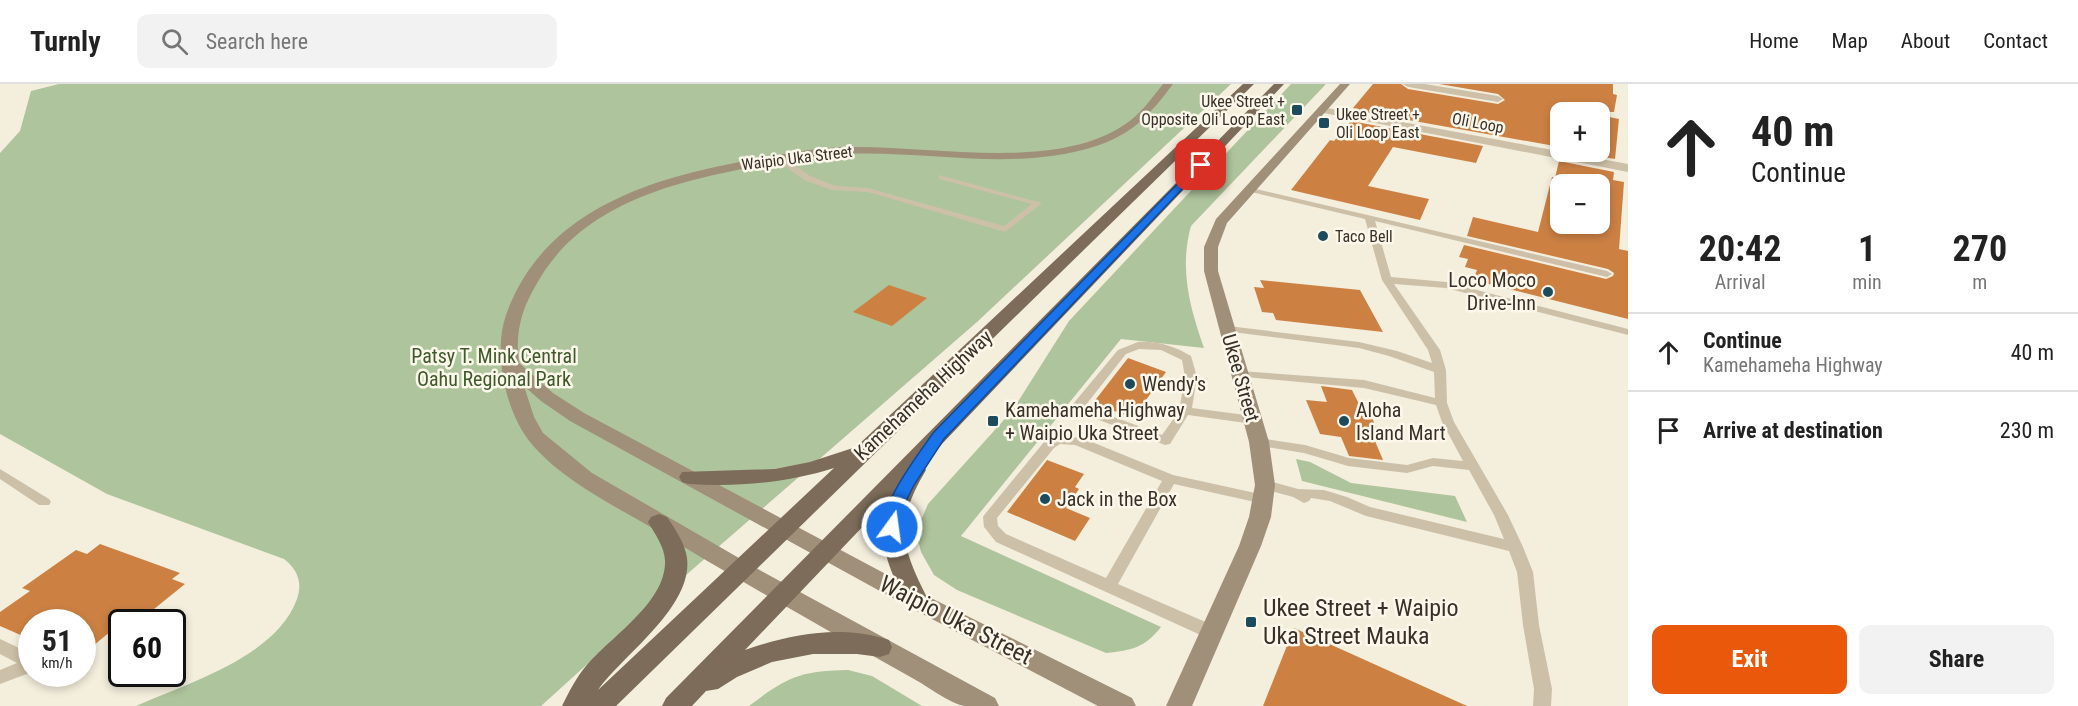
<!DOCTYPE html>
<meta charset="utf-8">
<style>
:root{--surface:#fff;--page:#f2f2f2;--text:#222;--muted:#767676;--line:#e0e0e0;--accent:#ea580c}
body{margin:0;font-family:"Roboto Condensed",sans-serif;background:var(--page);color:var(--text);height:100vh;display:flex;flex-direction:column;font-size:22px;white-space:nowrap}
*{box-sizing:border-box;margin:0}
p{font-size:20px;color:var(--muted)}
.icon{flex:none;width:33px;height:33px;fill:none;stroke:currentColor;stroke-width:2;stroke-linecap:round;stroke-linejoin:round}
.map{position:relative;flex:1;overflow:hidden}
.side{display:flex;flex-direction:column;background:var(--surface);width:450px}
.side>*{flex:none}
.top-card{background:#fff;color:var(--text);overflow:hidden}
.controls{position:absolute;left:1550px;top:18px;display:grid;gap:12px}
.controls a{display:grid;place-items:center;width:60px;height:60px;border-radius:12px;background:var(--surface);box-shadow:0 3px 9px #0003;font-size:30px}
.speed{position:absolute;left:18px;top:525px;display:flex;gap:12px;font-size:30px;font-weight:700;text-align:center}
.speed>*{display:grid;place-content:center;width:78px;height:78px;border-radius:50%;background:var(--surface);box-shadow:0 3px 9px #0003;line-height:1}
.speed small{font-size:15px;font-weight:400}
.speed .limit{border:3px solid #111;border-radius:9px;background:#fff;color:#111}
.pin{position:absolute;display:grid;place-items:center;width:51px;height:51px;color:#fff;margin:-26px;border-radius:12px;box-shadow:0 3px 9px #0006}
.me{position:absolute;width:66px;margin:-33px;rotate:14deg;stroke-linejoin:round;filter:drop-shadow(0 0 4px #0008)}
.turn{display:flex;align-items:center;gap:21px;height:126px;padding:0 24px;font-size:27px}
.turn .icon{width:78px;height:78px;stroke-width:2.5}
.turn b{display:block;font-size:42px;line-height:51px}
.eta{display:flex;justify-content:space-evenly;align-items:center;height:102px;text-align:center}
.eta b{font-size:36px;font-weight:700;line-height:42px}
.primary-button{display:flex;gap:12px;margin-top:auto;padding:12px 24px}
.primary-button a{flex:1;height:69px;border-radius:12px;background:var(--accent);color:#fff;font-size:24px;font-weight:700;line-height:69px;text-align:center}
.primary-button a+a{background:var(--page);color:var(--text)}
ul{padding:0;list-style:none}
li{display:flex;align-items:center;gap:18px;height:78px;padding:0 24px;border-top:2px solid var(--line)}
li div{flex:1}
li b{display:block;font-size:22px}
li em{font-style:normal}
header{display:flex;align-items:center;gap:36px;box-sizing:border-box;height:84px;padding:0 30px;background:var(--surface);border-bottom:2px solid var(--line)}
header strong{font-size:28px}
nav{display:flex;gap:33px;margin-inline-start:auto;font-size:21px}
.search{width:420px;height:54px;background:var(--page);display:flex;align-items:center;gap:15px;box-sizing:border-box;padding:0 21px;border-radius:12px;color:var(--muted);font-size:22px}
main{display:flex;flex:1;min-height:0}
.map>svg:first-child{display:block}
.green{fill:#aec49c}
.building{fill:#cc8143;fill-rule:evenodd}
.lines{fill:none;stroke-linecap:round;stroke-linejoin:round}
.lane{fill:#cdc0a8;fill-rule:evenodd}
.street{fill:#cdc0a8;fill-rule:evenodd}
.secondary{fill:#a09079;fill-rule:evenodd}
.primary{fill:#7c6c59;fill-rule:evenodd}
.route{fill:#1a73e8;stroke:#114b97;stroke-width:1.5}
.poi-dot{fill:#1c4b5d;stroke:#fbf7ea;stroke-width:2}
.labels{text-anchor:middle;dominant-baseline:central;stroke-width:5;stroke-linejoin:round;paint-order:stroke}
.far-poi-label{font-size:16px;fill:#393129;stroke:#fbf7ea;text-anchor:start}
.far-street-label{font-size:16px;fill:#393129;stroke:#fbf7ea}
.poi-label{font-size:20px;fill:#393129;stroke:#fbf7ea;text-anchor:start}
.park-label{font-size:20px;fill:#3e592b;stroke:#fbf7ea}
.street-label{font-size:20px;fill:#393129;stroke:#fbf7ea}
.near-poi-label{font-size:24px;fill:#393129;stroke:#fbf7ea;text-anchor:start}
.near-street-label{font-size:24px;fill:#393129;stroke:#fbf7ea}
</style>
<header>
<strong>Turnly</strong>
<div class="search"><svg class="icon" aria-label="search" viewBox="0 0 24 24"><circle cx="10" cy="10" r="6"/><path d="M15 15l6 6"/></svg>Search here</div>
<nav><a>Home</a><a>Map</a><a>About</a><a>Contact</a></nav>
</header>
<main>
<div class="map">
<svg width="1628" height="622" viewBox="0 0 1628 622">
<rect width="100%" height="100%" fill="#f4eedd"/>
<g class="green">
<path d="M59,0H1231L977,238L678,498L541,622H136C188,599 276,573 297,515C303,498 297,485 284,475L107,410L0,350V69L20,47L31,7Z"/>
<path d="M1291,0H1326L1191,142C1179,185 1190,224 1204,264L1121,255L961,452L1161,543C1144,564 1133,566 1106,569L957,506L934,491L921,468L916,448L928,420L1012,327L1069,237Z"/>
<path d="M1296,375L1310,378L1351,399L1455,412L1467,438L1302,397Z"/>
<path d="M848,586L872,592L922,622H749C787,593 800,587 848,586Z"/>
</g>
<g class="building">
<path d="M1373,0H1401L1408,5L1498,20L1505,16L1498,10L1439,0H1613V10L1617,11L1614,28H1560V63L1358,27L1360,26L1353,24Z"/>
<path d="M1599,31L1619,35L1615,75L1573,68H1599Z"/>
<path d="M1351,37L1483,62L1476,79L1393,63L1368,102L1429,115L1420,136L1291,106L1330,56L1334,57Z"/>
<path d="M1559,77L1614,88L1613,96L1624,98L1619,165L1628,167V235L1473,196L1477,186L1465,183L1468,175L1459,173L1464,161L1606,195L1613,192L1614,189L1608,185L1467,152L1473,133L1538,148L1552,93L1555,94ZM1560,100H1599V140H1560Z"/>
<path d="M1260,196L1360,206L1383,248L1276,236L1273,229L1262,228L1254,203L1264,204Z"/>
<path d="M889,201L927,214L892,242L853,228Z"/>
<path d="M1128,274L1166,288L1133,334L1093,319Z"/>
<path d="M1321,302L1352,306L1360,322L1367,323L1383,358L1375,357L1383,376L1349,372L1341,353L1320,350L1306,316L1327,318Z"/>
<path d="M1047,376L1084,390L1075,403L1079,405L1066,424L1090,434L1075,457L1007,428Z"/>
<path d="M100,460L180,489L172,495L185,500L138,538H122L82,571V538H32V556L0,542V528L30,507L22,504L76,466L87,470Z"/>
<path d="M1294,544L1467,622H1263Z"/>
</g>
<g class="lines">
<g class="lane">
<path d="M778,73H784L810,92L836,102L868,104L1004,142L1032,120L939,95V91L1042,119L1005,148L868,108L832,106L804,96L778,77Z"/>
<path d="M1247,103L1607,187L1612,190L1607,193L1375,137L1391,193L1446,198L1628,245V251L1446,204L1394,200L1440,266L1446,286L1447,319L1454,338L1508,431L1523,463L1533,488L1539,541L1552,605L1551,622H1533L1534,605L1523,541L1517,488L1509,467L1366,432L1330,417L1311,414L1309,417L1304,419L1293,413L1260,404L1258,401L1260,398L1265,396L1298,405L1324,406L1347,413L1370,423L1504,455L1494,431L1469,386L1433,382L1407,389L1348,382L1304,369L1254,361L1253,358L1259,354L1305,361L1349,374L1407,381L1433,374L1463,377L1442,338L1436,321L1364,304L1236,292L1234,290L1240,287L1364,296L1435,314L1434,288L1389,272L1359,264L1224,247L1223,245L1228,242L1359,258L1397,267L1432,279L1428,266L1382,196L1365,135L1247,107Z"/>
<path d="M1138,258C1158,257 1174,262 1191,272L1197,293L1192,324L1253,332L1259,336L1253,340L1188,331L1170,360L1165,361L1073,326L1071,323L1073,320L1118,266ZM1139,265L1161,266L1182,276L1185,293L1179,327L1162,351L1085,322L1126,270Z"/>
<path d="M1058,352L1082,354L1173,391L1269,412L1271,415L1269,418L1264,420L1174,400L1118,500L1217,543L1219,548L1217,553L1211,555L1205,553L996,458L984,443L983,433L985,430L1044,358ZM1060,360L1075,361L1162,397L1106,494L1006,450L998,442L997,434L1054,364Z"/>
<path d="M0,385L49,415L51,418L49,421H39L0,395Z"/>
<path d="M0,555L32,570V588L0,600V586L17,579L0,570Z"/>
</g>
<g class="street">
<path d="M1403,0H1425L1498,12L1503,15L1498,18L1408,3Z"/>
<path d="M1322,23L1628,80V88L1318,28L1317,26Z"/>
</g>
<g class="secondary">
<path d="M1163,0H1173C1149,32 1132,51 1093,63C1012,88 927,66 845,70C816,71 788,77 759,82C675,97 580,120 536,201C521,226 515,250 519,279L553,309L584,329L925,511L1132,614L1136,622H1098L909,523L570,337L541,317L524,302L534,333L543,349L592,389L765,489L995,614L999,622C988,622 974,622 964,622C949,619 927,602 914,595C862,566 810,536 759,507C724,487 689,466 654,445C613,421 556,393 527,354C505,323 493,268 506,231C543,126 652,93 752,76C784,70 817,63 850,63C930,61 1054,88 1124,41C1140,31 1151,15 1163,0Z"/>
<path d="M1340,0H1350L1227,139L1218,163V187L1269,358L1275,401L1271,433L1261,462L1192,622H1166L1239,462L1249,433L1255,401L1249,358L1204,187V163L1216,135Z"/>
</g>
<g class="primary">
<path d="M1243,0H1254L616,622H562C569,608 576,594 586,582C610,553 667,518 665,476C664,462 655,450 648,438L651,433L659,430L667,433C675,445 685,459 687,474C693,523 624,570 598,606L834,384C786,399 739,403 689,400L682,398L679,393L682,388L775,385L810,378L856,363Z"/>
<path d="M1274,0H1284L922,381L926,386C894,440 901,463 929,517L925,523L917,526L909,523C890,489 873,452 890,414L745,566C790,550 842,540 889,556L892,563L889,570L880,573L857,570H813L772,578L737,593L718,605L706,607L692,622H662L666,614Z"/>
</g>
</g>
<path class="route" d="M1198,79L1205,81L944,355L914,401L903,423L898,447H887C874,426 921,367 933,349Z"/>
<g class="poi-dot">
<rect x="1291" y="20" width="12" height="12" rx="3"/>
<rect x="1318" y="33" width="12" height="12" rx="3"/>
<circle cx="1323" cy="152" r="6"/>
<circle cx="1548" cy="208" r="6"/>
<circle cx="1130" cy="300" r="6"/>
<rect x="987" y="331" width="12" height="12" rx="3"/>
<circle cx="1344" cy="337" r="6"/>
<circle cx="1045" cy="415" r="6"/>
<rect x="1245" y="532" width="12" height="12" rx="3"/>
</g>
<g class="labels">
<g class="far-poi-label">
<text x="1285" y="17" text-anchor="end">Ukee Street +<tspan x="1285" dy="18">Opposite Oli Loop East</tspan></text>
<text x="1336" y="30">Ukee Street +<tspan x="1336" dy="18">Oli Loop East</tspan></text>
<text x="1335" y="152">Taco Bell</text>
</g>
<g class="far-street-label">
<text transform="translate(1478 39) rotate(11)">Oli Loop</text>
<text transform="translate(797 74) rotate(-7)">Waipio Uka Street</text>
</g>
<g class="poi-label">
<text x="1536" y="196" text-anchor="end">Loco Moco<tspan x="1536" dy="23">Drive-Inn</tspan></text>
<text x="1142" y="300">Wendy's</text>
<text x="1005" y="326">Kamehameha Highway<tspan x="1005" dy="23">+ Waipio Uka Street</tspan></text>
<text x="1356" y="326">Aloha<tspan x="1356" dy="23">Island Mart</tspan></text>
<text x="1057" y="415">Jack in the Box</text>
</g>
<g class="park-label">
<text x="494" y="272">Patsy T. Mink Central<tspan x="494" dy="23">Oahu Regional Park</tspan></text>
</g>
<g class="street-label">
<text transform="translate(1241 294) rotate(74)">Ukee Street</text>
<text transform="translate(923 311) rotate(-43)">Kamehameha Highway</text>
</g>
<g class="near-poi-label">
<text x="1263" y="524">Ukee Street + Waipio<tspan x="1263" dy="28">Uka Street Mauka</tspan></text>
</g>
<g class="near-street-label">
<text transform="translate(956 536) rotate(27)">Waipio Uka Street</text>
</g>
</g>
</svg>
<div class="controls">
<a>+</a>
<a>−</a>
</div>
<div class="speed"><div>51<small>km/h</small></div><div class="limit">60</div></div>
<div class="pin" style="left:1201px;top:81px;background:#d93025"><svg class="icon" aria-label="arrive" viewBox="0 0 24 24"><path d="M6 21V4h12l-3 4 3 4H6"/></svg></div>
<svg class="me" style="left:892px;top:443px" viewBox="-20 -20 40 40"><circle r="17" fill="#1a73e8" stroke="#fff" stroke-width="3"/><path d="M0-11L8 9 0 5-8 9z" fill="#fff"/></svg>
</div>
<section class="side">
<div class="top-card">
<div class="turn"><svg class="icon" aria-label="ahead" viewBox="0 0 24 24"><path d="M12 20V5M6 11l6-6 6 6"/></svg><div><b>40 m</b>Continue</div></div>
</div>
<div class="eta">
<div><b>20:42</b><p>Arrival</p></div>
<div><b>1</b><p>min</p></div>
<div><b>270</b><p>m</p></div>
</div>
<ul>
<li><svg class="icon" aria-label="ahead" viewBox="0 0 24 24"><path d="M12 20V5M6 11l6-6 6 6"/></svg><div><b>Continue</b><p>Kamehameha Highway</p></div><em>40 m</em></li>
<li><svg class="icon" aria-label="arrive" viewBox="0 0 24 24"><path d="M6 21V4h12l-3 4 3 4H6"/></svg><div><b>Arrive at destination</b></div><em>230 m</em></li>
</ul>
<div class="primary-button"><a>Exit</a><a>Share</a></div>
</section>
</main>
